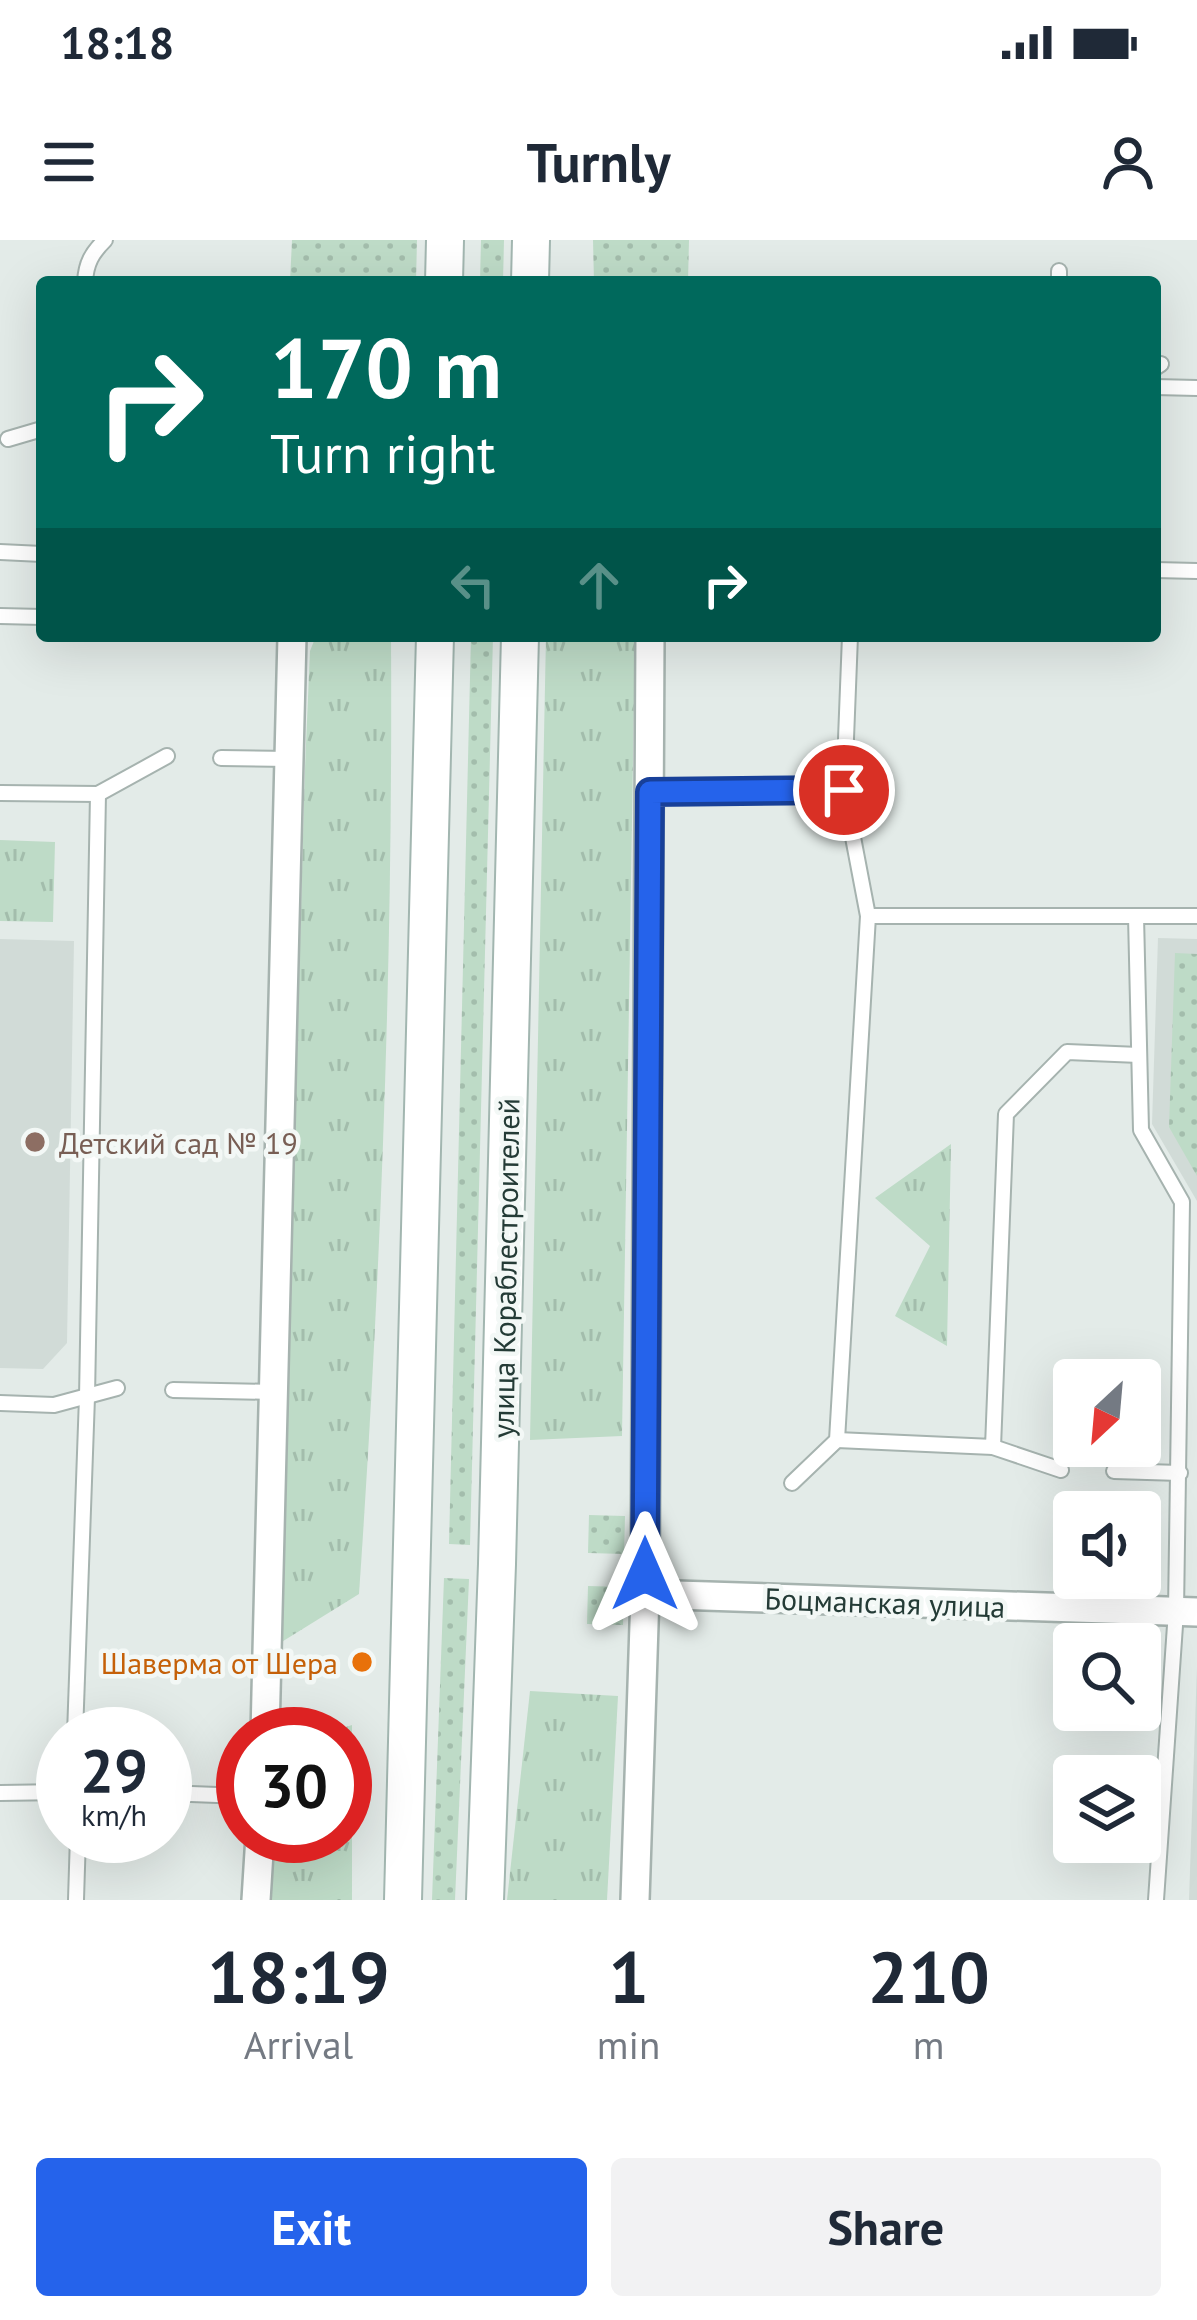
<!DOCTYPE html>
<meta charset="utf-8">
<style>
:root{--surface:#fff;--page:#f2f2f3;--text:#1f2937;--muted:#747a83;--accent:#2563eb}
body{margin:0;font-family:"PT Sans",sans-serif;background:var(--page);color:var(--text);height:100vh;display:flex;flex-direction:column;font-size:45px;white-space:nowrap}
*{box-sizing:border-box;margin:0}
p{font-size:39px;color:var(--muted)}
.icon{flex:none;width:66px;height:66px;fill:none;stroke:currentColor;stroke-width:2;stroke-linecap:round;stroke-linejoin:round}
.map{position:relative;height:1660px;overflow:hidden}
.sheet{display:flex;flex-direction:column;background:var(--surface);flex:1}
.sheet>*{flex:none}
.hud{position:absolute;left:36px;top:36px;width:1125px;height:366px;border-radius:12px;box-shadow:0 12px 48px #0002;background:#00695c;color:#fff;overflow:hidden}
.needle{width:78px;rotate:206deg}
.buttons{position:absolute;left:1053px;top:1119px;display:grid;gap:24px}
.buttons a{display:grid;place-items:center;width:108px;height:108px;border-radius:12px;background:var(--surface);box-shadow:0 12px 48px #0002;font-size:60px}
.speed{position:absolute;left:36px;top:1467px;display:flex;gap:24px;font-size:60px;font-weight:700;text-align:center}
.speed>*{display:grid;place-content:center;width:156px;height:156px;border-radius:50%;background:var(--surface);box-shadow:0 12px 48px #0002;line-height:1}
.speed small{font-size:30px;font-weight:400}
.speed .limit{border:18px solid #d22;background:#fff;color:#111}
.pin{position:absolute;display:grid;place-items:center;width:102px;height:102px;color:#fff;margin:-51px;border:6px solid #fff;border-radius:50%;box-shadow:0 3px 12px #0007}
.me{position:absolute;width:132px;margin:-66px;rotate:0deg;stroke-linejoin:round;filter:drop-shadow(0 0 9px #0008)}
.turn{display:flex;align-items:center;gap:42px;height:252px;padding:0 36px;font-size:54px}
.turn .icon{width:156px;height:156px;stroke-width:2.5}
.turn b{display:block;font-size:84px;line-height:102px}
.lanes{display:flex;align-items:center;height:114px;padding:0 36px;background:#0003;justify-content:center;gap:60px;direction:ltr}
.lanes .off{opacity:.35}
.eta{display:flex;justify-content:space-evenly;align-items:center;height:204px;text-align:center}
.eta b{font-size:72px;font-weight:700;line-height:84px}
.button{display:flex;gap:24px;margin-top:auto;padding:24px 36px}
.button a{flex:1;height:138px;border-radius:12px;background:var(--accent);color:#fff;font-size:48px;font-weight:700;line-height:138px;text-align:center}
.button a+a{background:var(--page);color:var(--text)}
.status{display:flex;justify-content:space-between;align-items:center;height:84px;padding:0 60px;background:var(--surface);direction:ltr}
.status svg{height:33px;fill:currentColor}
header{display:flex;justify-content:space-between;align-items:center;height:156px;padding:0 36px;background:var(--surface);font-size:54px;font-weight:700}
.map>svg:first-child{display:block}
.built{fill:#d1dbd7}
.grass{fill:url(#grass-dots)}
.park{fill:url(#park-tufts)}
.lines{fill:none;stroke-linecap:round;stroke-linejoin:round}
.service-casing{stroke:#a6b3af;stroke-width:18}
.minor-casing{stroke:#a6b3af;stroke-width:32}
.secondary-casing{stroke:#a2b6b0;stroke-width:40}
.service{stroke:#fff;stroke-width:14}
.minor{stroke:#fff;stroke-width:27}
.secondary{stroke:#fff;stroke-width:36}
.route-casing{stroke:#184099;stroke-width:30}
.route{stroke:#2563eb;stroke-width:21}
.education-dot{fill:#8d6e63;stroke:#f3f8f6;stroke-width:4.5}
.food-dot{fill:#e8710a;stroke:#f3f8f6;stroke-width:4.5}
.labels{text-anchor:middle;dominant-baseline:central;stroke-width:9;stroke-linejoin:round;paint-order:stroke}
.education-label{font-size:30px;fill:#785e54;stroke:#f3f8f6;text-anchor:start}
.street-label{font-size:30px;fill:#243b36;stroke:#f3f8f6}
.food-label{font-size:30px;fill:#c56008;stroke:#f3f8f6;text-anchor:end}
</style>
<div class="status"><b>18:18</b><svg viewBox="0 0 49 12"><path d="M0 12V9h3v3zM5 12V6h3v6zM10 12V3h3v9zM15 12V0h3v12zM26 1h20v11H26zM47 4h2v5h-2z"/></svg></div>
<header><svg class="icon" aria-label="menu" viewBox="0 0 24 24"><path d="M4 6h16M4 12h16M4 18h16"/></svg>Turnly<svg class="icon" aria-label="person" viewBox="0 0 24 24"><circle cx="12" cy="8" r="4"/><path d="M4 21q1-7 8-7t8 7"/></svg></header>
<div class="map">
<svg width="1197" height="1660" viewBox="0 0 1197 1660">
<defs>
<pattern id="grass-dots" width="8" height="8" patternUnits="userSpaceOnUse" patternTransform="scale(3)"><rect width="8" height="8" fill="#bedbc7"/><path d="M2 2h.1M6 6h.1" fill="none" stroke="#a3bdac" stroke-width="1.8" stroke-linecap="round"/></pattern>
<pattern id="park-tufts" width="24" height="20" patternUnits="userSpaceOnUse" patternTransform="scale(3)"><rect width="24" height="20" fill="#bedbc7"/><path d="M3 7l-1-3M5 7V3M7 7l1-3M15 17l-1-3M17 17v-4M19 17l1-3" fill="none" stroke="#a3bdac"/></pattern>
</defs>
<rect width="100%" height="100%" fill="#e3ebe8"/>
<g class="built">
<path d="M1158,698L1197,699V961L1152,884Z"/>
<path d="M0,699L74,701L67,1103L43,1129L0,1128Z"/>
<path d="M1197,1427V1660H1189Z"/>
</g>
<g class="grass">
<path d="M292,0H417L416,42H290Z"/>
<path d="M481,0H504L503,42H480Z"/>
<path d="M593,0H689L688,42H594Z"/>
<path d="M471,396H493L470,1305L449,1304Z"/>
<path d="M1175,713L1197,714V936L1169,887Z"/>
<path d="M589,1275L625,1276L624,1314L588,1313Z"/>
<path d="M444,1338L469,1339L455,1660H432Z"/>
<path d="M588,1346L624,1347L623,1385L587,1384Z"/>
</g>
<g class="park">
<path d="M316,396H391C393,716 381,1035 359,1354L280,1403L305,528L310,411Z"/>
<path d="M546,396H635L622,1196L530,1200Z"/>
<path d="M0,600L55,602L53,682L0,681Z"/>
<path d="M951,904L947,1106L895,1076L930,1006L875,958Z"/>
<path d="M530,1451L618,1456L607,1660H507Z"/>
<path d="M352,1485V1660H270L276,1596H345V1494H324Z"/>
</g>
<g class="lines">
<g class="service-casing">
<g id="service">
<path d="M85,42C86,23 92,13 105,0"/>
<path d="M1059,42V31"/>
<path d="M1155,128L1161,124"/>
<path d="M1155,147L1197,148"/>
<path d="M8,199L42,189"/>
<path d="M0,312L42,314"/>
<path d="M1155,330L1197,331"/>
<path d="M0,376L42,377"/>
<path d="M221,518L290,519"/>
<path d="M649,552L844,550"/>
<path d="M0,553L98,554L167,516"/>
<path d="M868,676H1136L1141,890L1182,962L1176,1371L1156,1660"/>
<path d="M1136,676H1197"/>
<path d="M173,1150L273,1152"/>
<path d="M0,1163L54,1165L117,1148"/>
<path d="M837,1200L993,1207L1006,874L1067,812L1139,815"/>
<path d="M993,1207L1061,1230"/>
<path d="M1114,1231L1180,1233"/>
<path d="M792,1243L837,1200L868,676L844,550L850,396"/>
<path d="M75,1494L87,1157L98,554"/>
<path d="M0,1553L63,1552"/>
<path d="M165,1553L243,1556"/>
<path d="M76,1660L78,1596"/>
</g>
</g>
<g class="minor-casing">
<g id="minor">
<path d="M645,1354L1197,1372"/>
<path d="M265,1494L292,396"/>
<path d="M256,1660L260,1596"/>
<path d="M635,1660L645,1354L650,396"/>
</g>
</g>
<g class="secondary-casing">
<g id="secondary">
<path d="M444,42L445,0"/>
<path d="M530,42L531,0"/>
<path d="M403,1660L435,396"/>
<path d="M485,1660L497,1324L520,396"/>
</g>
</g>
<use href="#service" class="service"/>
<use href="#minor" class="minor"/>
<use href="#secondary" class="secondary"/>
</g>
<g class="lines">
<g class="route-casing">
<path id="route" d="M645,1334L650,552L844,550"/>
</g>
<use href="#route" class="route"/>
</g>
<circle class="education-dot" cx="35" cy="902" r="12"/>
<circle class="food-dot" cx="362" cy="1422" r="12"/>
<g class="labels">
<g class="education-label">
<text x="59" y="902">Детский сад № 19</text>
</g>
<g class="street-label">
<text transform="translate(505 1028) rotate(-89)">улица Кораблестроителей</text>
<text transform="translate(885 1362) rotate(2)">Боцманская улица</text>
</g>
<g class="food-label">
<text x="338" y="1422">Шаверма от Шера</text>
</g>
</g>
</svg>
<div class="buttons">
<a><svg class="needle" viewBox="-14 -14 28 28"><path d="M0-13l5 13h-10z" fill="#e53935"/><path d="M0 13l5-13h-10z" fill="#747a83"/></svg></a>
<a><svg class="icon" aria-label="sound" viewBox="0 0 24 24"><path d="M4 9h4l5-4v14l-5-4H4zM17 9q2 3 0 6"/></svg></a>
<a><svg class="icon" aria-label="search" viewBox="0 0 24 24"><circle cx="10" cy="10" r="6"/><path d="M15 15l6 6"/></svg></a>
<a><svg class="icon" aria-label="layers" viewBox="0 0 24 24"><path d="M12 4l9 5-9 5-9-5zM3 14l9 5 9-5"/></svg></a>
</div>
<div class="speed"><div>29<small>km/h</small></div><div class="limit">30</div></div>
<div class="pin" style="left:844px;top:550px;background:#d93025"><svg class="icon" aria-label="arrive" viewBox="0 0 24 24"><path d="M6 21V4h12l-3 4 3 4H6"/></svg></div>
<svg class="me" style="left:645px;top:1334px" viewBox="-20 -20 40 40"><path d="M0-17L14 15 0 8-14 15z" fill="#2563eb" stroke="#fff" stroke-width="4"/></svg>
<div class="hud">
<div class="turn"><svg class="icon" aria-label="right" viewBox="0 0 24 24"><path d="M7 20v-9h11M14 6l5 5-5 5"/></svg><div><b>170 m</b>Turn right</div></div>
<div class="lanes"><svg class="icon off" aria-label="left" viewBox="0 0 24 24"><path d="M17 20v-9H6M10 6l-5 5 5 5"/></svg><svg class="icon off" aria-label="ahead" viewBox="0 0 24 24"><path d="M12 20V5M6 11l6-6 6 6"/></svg><svg class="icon" aria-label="right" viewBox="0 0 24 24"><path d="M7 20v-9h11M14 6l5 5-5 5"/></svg></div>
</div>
</div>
<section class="sheet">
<div class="eta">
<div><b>18:19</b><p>Arrival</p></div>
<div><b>1</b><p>min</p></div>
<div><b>210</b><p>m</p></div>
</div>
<div class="button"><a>Exit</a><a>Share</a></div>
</section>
